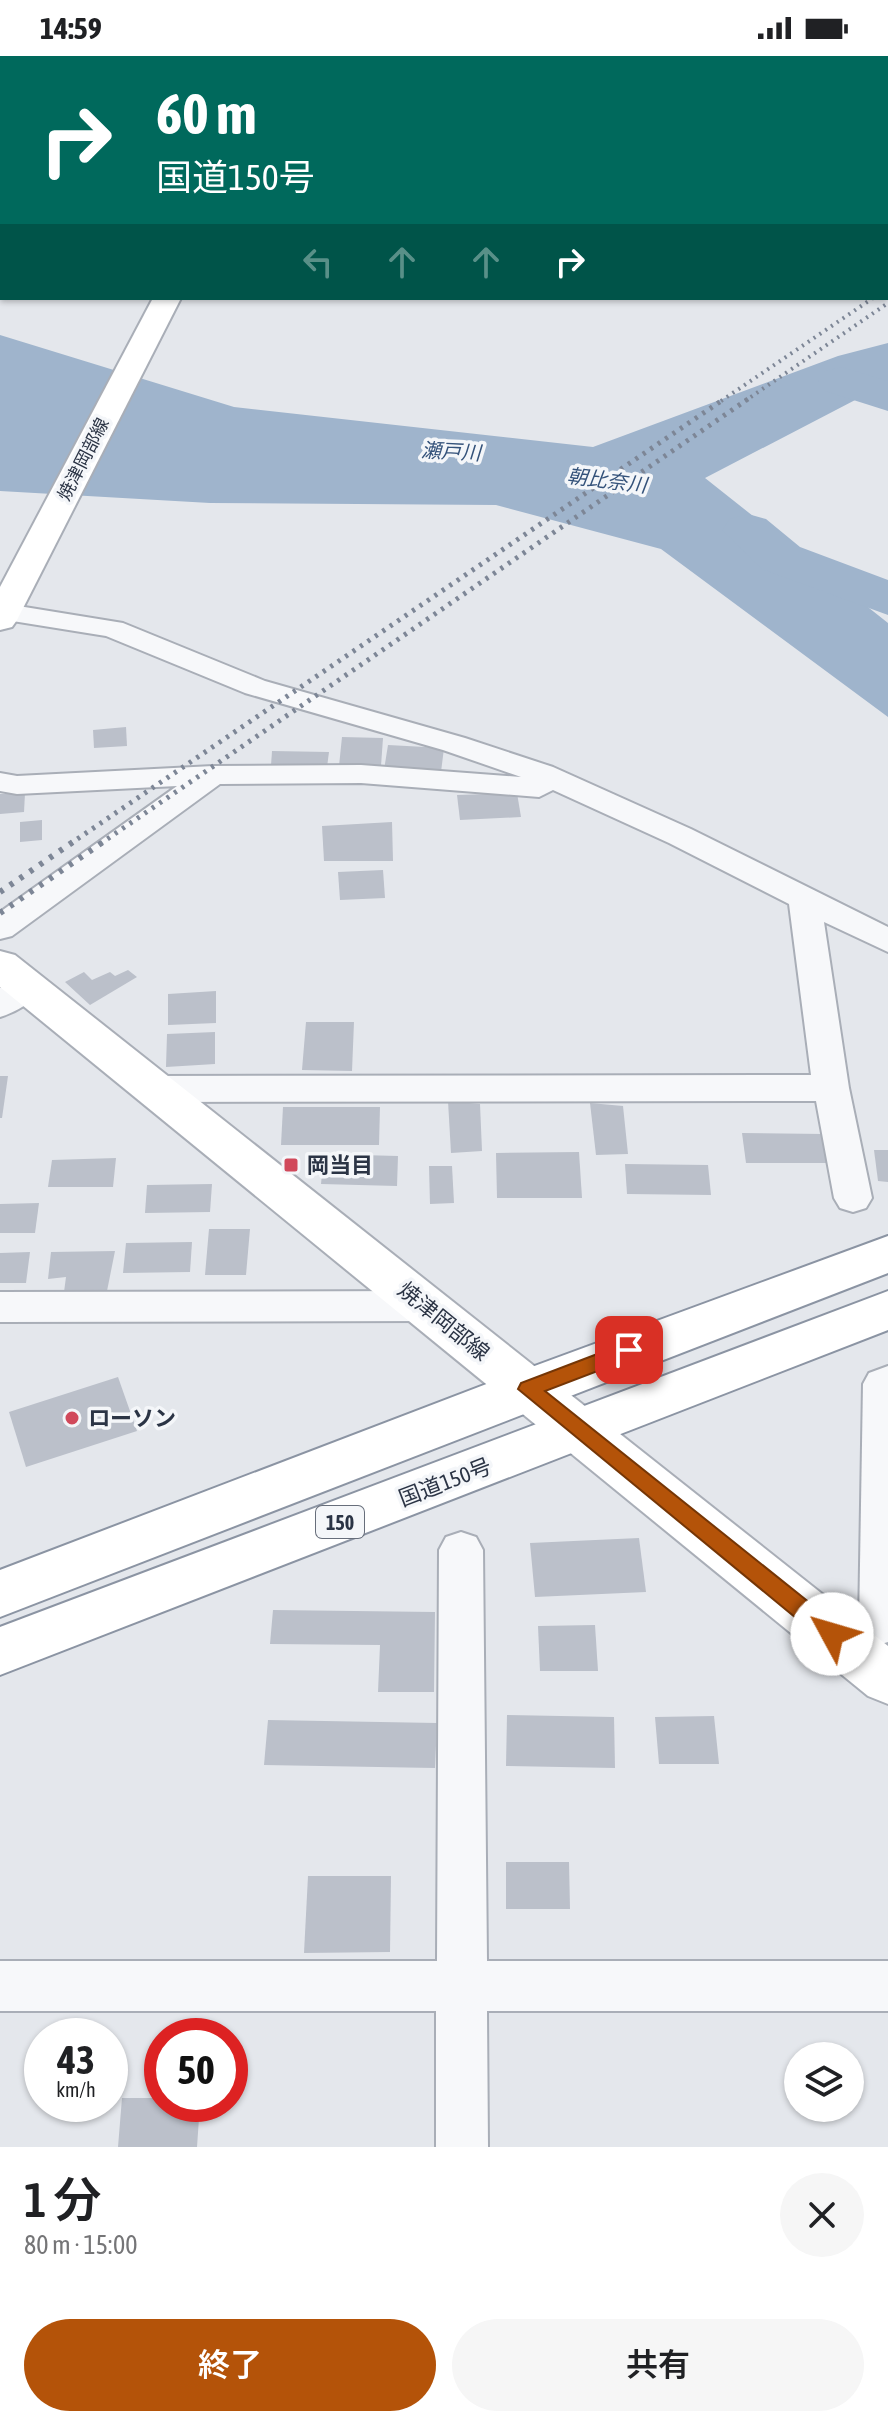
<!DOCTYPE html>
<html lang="ja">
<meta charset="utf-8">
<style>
:root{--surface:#fff;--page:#f6f6f6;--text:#202124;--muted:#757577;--accent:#b45309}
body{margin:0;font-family:"Asap Condensed","Noto Sans JP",sans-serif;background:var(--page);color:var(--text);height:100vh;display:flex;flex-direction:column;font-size:30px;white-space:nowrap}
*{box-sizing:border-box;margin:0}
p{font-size:26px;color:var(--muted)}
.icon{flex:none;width:44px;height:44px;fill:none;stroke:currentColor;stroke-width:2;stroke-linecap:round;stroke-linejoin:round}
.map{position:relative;height:2091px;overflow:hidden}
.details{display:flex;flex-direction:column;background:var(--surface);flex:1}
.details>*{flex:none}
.hud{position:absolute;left:0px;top:0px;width:888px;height:244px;box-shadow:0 2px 6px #0004;background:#00695c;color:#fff;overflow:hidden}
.controls{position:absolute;left:784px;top:1986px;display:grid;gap:16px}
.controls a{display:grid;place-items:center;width:80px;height:80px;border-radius:50%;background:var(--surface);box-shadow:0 2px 6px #0004;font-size:40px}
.speed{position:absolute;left:24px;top:1962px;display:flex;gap:16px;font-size:40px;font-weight:700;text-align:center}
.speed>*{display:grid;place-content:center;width:104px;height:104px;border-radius:50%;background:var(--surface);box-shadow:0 2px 6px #0004;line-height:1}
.speed small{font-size:20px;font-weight:400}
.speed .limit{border:12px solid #d22;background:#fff;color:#111}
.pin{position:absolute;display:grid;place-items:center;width:68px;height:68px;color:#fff;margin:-34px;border-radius:16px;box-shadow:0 4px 12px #0006}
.me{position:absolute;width:88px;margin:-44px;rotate:309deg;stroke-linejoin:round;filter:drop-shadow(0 0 6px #0008)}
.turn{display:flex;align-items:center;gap:28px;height:168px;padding:0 24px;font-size:36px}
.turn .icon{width:104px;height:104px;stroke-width:2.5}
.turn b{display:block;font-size:56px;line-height:68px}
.lanes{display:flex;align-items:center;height:76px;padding:0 24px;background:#0003;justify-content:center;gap:40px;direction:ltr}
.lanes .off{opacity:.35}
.round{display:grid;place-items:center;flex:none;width:84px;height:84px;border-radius:42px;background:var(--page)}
.summary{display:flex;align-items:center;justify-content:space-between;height:136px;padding:0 24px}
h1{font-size:48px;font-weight:600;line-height:60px}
.button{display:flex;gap:16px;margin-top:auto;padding:16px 24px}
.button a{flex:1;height:92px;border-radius:48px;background:var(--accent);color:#fff;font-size:32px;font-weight:600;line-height:92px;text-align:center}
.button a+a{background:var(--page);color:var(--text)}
.status{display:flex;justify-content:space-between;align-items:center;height:56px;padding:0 40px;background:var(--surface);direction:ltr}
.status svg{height:22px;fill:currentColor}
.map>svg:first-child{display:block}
.water{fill:#9fb4cc}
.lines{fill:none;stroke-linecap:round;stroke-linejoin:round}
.river{fill:#9fb4cc;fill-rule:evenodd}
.building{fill:#bbc0ca}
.minor-casing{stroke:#a9aeb7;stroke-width:4}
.tertiary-casing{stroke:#a9aeb7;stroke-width:4}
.secondary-casing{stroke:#a9aeb7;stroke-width:4}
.trunk-casing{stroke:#8b94a3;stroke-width:4}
.minor{fill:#f7f8fa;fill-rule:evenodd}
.tertiary{fill:#f7f8fa;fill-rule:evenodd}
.secondary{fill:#fff;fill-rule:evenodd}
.trunk{fill:#fff;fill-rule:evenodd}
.rail-far2{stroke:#7d8696;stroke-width:4;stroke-dasharray:2 5;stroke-linecap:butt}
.rail-far1{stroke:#7d8696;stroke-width:5;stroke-dasharray:3 6;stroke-linecap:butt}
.rail{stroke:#7d8696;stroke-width:6;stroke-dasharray:4 8;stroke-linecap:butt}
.route{fill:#b45309;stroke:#753606;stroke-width:2}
.poi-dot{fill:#d1495b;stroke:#f4f6f9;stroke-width:3}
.labels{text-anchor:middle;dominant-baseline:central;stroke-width:7;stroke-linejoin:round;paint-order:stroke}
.far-street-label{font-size:18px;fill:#2b3445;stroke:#f4f6f9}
.far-water-label{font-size:20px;font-style:italic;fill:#34527a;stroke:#f4f6f9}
.shield{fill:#f4f6f9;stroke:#676e7b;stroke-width:2}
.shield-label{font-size:20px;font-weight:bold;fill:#2b3445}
.poi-label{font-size:22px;font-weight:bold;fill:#2b3445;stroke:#f4f6f9;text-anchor:start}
.street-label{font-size:22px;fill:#2b3445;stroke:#f4f6f9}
</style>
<div class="status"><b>14:59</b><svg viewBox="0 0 49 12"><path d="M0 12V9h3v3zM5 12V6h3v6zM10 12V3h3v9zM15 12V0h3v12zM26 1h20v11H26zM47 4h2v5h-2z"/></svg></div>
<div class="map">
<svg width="888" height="2091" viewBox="0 0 888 2091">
<rect width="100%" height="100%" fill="#e4e7ec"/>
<path class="water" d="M0,279L234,351L593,391L838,300L888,287V333L859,342L705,422L888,567V661L661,493L496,449L210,447L0,435Z"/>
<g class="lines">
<g class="river">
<path d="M842,311L888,325V355L825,335L818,325L825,315Z"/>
<path d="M748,458L766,463L800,491L888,524V559L762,513L722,474L730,463Z"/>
</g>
</g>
<g class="building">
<path d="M126,671L127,690L94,692L93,674Z"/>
<path d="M342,681L383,682L381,710H339Z"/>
<path d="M388,689L444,692L441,716L384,714Z"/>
<path d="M272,695L329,696L327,711L271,710Z"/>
<path d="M25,737L24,756L0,758V738Z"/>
<path d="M517,737L521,761L460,764L457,739Z"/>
<path d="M42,764V784L20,786V766Z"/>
<path d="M392,766L393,805H324L322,770Z"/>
<path d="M383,814L385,842L340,844L338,816Z"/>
<path d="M128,914L137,921L90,949L65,926L84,916L92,924L110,916L115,920Z"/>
<path d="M216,935V967L168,969V938Z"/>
<path d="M306,966H354L352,1015L302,1014Z"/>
<path d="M215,976V1008L166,1011L167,978Z"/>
<path d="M0,1020H8L2,1062H0Z"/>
<path d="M448,1045L480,1048L482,1095L451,1097Z"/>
<path d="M590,1047L623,1050L628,1098L596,1099Z"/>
<path d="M283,1051H380L379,1089H281Z"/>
<path d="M742,1077L825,1078L829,1107H746Z"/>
<path d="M874,1094H888V1126L878,1125Z"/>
<path d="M579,1096L582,1142H497L496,1097Z"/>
<path d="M324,1098L398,1100L397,1130L321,1128Z"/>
<path d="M116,1102L113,1131H48L52,1104Z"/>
<path d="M625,1108L708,1109L711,1139L627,1138Z"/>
<path d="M429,1110H452L454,1147L430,1148Z"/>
<path d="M212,1128L210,1156L145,1157L147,1129Z"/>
<path d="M39,1147L35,1177H0V1148Z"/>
<path d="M209,1173H250L246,1219H205Z"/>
<path d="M192,1186L190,1216L123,1217L126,1187Z"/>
<path d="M115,1195L107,1235L64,1236L66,1221L48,1223L51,1196Z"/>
<path d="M30,1196L26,1227H0V1197Z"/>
<path d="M118,1321L137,1375L26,1411L9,1356Z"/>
<path d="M639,1482L646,1536L535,1541L530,1487Z"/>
<path d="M273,1554L435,1556L434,1636H378L380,1589L270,1588Z"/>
<path d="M595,1569L598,1615H540L538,1570Z"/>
<path d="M507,1659L614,1661L615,1712L506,1710Z"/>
<path d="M714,1660L719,1708H659L655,1661Z"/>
<path d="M268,1664L437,1667L435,1712L264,1709Z"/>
<path d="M506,1806H569L570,1853H506Z"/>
<path d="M308,1820H391L390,1896L304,1897Z"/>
<path d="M122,2042H162V2048H200L197,2091H118Z"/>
</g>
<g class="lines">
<g class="minor-casing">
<g id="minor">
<path d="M140,0H160L139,2Z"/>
<path d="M424,0H444L423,2Z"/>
<rect x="563" y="0" width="20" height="2"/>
<path d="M841,0H861L840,2Z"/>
<rect x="886" y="33" width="2" height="12"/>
<path d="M0,63H2L0,76Z"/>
<rect x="886" y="76" width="2" height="12"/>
<path d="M888,172V186L886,187V173Z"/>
<path d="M0,176L2,177V192L0,191Z"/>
<path d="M0,547L123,567L265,625L465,682L553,711L691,773L888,871V896L824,866L849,1032L872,1142L866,1152L853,1156L840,1152L834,1142L816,1045L154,1046L141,1042L136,1033L141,1024L154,1020L811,1019L789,848L669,787L553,734L539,741L361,727L220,728L12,880L0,883V856L177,730L17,738L0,735V717L17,720L213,710L361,709L521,721L443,694L245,637L106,580L0,563Z"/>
<path d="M26,920L38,923L43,931C34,946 16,956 0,961V932Z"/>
<path d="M425,1235L439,1239L445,1250L439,1261L425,1265L0,1266V1236Z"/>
<path d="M888,1310V1586L881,1588L865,1583L859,1569L863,1328L869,1317Z"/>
<path d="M461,1476L476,1481L483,1494L487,1905H888V1955H487L488,2091H436V1955H0V1905H437L439,1494L446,1481Z"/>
</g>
</g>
<g class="tertiary-casing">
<rect id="tertiary" x="0" y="40" width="2" height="16"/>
</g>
<g class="secondary-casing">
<g id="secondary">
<path d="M272,0H296L271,2Z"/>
<path d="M153,242H181L17,564L12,571L0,574V531Z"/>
<path d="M0,895L15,899L888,1590V1648L868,1640L0,931Z"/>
</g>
</g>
<g class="trunk-casing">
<g id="trunk">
<path d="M888,1180V1217L0,1561V1514L510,1319Z"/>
<path d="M888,1235V1274L0,1619V1571Z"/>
</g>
</g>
<use href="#minor" class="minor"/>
<use href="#tertiary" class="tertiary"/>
<use href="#secondary" class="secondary"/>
<use href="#trunk" class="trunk"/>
<g class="rail-far2">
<path d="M721,345L873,242"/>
<path d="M745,345L888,247"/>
</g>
<g class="rail-far1">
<path d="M70,788L724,343"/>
<path d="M100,788L748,343"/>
</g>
<g class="rail">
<path d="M0,836L73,786"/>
<path d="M0,857L103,786"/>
</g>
</g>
<path class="route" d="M629,1286L640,1294L637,1300L545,1335L840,1571L843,1578L840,1585L832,1588L824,1585L518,1333L521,1327Z"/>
<g class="poi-dot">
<rect x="283" y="1101" width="16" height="16" rx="4"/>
<circle cx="72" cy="1362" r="8"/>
</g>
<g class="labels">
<g class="far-street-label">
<text transform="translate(83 403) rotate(-63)">焼津岡部線</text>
</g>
<g class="far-water-label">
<text transform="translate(451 395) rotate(3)">瀬戸川</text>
<text transform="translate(607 424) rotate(7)">朝比奈川</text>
</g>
<rect class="shield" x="316" y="1450" width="48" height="32" rx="6"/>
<g class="shield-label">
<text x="340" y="1466">150</text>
</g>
<g class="poi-label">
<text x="307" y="1109">岡当目</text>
<text x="88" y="1362">ローソン</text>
</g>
<g class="street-label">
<text transform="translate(444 1265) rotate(39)">焼津岡部線</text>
<text transform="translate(445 1426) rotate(-21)">国道150号</text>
</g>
</g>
</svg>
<div class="controls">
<a><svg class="icon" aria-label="layers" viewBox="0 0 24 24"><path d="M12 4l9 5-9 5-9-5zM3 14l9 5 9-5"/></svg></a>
</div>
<div class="speed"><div>43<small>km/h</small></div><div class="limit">50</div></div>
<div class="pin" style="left:629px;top:1294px;background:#d93025"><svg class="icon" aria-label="arrive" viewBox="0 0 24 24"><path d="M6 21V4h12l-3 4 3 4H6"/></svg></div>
<svg class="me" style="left:832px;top:1578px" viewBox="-20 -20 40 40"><circle r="19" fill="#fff"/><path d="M0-13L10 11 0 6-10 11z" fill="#b45309"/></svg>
<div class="hud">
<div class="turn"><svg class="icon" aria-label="right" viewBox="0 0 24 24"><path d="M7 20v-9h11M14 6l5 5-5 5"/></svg><div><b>60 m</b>国道150号</div></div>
<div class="lanes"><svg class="icon off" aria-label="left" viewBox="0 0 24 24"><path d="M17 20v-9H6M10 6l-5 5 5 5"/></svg><svg class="icon off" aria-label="ahead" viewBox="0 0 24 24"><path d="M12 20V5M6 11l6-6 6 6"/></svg><svg class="icon off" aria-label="ahead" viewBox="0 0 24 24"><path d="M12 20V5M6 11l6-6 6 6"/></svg><svg class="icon" aria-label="right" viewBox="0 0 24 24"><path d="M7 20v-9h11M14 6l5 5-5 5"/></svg></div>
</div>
</div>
<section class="details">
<div class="summary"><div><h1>1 分</h1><p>80 m · 15:00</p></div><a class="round"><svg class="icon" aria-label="close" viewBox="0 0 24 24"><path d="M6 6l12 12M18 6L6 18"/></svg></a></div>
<div class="button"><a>終了</a><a>共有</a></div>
</section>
